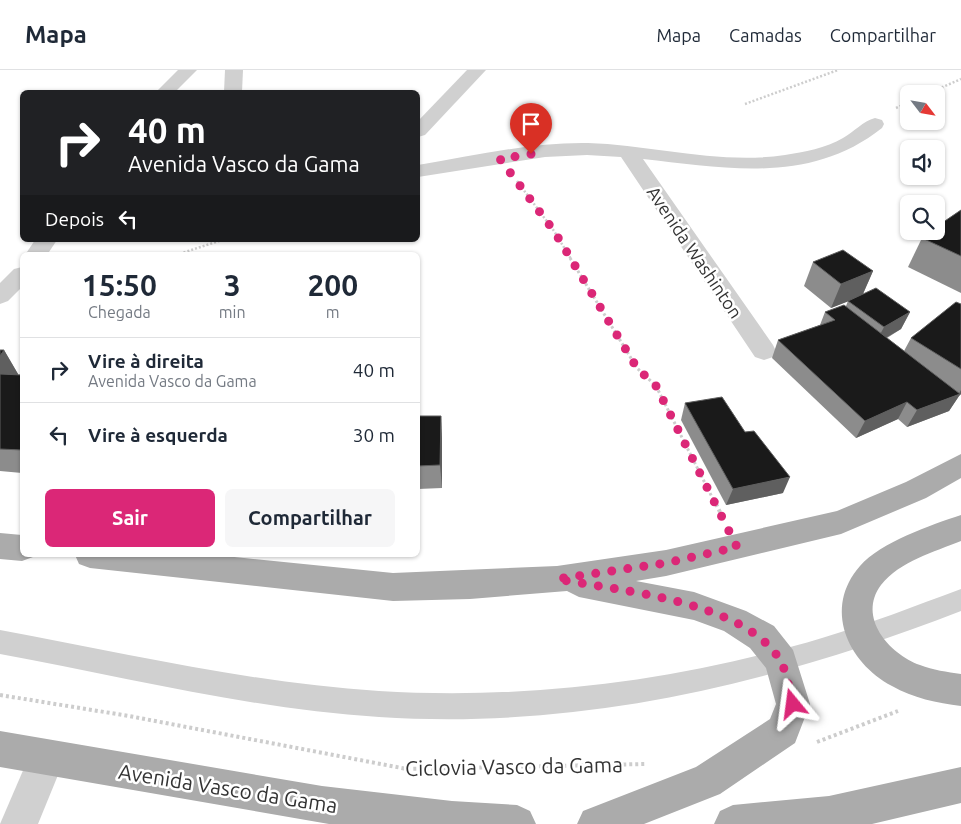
<!DOCTYPE html>
<html lang="pt">
<meta charset="utf-8">
<style>
:root{--surface:#fff;--page:#f6f6f7;--text:#1f2937;--muted:#747a83;--line:#e0e1e3;--accent:#db2777}
body{margin:0;font-family:Ubuntu,sans-serif;background:var(--page);color:var(--text);height:100vh;display:flex;flex-direction:column;font-size:19px;white-space:nowrap}
*{box-sizing:border-box;margin:0}
p{font-size:16px;color:var(--muted)}
.icon{flex:none;width:28px;height:28px;fill:none;stroke:currentColor;stroke-width:2;stroke-linecap:round;stroke-linejoin:round}
.map{position:relative;flex:1;overflow:hidden}
.side{position:absolute;left:20px;top:182px;width:400px;height:305px;display:flex;flex-direction:column;background:var(--surface);border-radius:8px;box-shadow:0 1px 4px #0004}
.side>*{flex:none}
.hud{position:absolute;left:20px;top:20px;width:400px;height:152px;border-radius:8px;box-shadow:0 1px 4px #0004;background:#202124;color:#fff;overflow:hidden}
.needle{width:32px;rotate:121deg}
.buttons{position:absolute;left:900px;top:15px;display:grid;gap:10px}
.buttons a{display:grid;place-items:center;width:45px;height:45px;border-radius:8px;background:var(--surface);box-shadow:0 1px 4px #0004;font-size:25px}
.pin{position:absolute;display:grid;place-items:center;width:42px;height:42px;color:#fff;margin:-51px -21px;border-radius:50% 50% 50% 0;rotate:-45deg;box-shadow:0 0 5px #0007}
.pin .icon{rotate:45deg}
.me{position:absolute;width:55px;margin:-28px;rotate:344deg;stroke-linejoin:round;filter:drop-shadow(0 0 4px #0008)}
.turn{display:flex;align-items:center;gap:18px;height:105px;padding:0 25px;font-size:22px}
.turn .icon{width:65px;height:65px;stroke-width:2.5}
.turn b{display:block;font-size:35px;line-height:42px}
.then{display:flex;align-items:center;height:48px;padding:0 25px;background:#0003;gap:10px;font-size:19px}
.eta{display:flex;justify-content:space-evenly;align-items:center;height:85px;text-align:center}
.eta b{font-size:30px;font-weight:600;line-height:35px}
.action{display:flex;gap:10px;margin-top:auto;padding:10px 25px}
.action a{flex:1;height:58px;border-radius:8px;background:var(--accent);color:#fff;font-size:20px;font-weight:600;line-height:58px;text-align:center}
.action a+a{background:var(--page);color:var(--text)}
ul{padding:0;list-style:none}
li{display:flex;align-items:center;gap:15px;height:65px;padding:0 25px;border-top:1px solid var(--line)}
li div{flex:1}
li b{display:block;font-size:19px}
li em{font-style:normal}
header{display:flex;align-items:center;gap:30px;box-sizing:border-box;height:70px;padding:0 25px;background:var(--surface);border-bottom:1px solid var(--line)}
header strong{font-size:24px}
nav{display:flex;gap:28px;margin-inline-start:auto;font-size:18px}
.map>svg:first-child{display:block}
.lines{fill:none;stroke-linecap:round;stroke-linejoin:round}
.path-far2{stroke:#cdcdcd;stroke-width:2.5;stroke-dasharray:2 2;stroke-linecap:butt}
.path-far1{stroke:#cdcdcd;stroke-width:3;stroke-dasharray:2.5 2.5;stroke-linecap:butt}
.path{stroke:#cdcdcd;stroke-width:4;stroke-dasharray:3 3;stroke-linecap:butt}
.lane{fill:#d0d0d0;fill-rule:evenodd}
.street{fill:#d0d0d0;fill-rule:evenodd}
.primary{fill:#ababab;fill-rule:evenodd}
.wall{fill:#8c8c8c}
.shaded-wall{fill:#5f5f5f}
.building{fill:#1a1a1a;stroke:#5f5f5f}
.route{stroke:#db2777;stroke-width:9;stroke-dasharray:0 16.2}
.labels{text-anchor:middle;dominant-baseline:central;stroke-width:5;stroke-linejoin:round;paint-order:stroke}
.street-label{font-size:18px;fill:#333;stroke:#fff}
.near-street-label{font-size:21px;fill:#333;stroke:#fff}
</style>
<header>
<strong>Mapa</strong>
<nav><a>Mapa</a><a>Camadas</a><a>Compartilhar</a></nav>
</header>
<div class="map">
<svg width="961" height="754" viewBox="0 0 961 754">
<rect width="100%" height="100%" fill="#fff"/>
<g class="lines">
<g class="path-far2">
<path d="M927,24L961,9"/>
<path d="M745,34L838,0"/>
<path d="M896,38L909,32"/>
<path d="M517,111L554,161L571,189"/>
<path d="M176,185L222,170"/>
</g>
<path class="path-far1" d="M570,188L637,298L656,316L716,435"/>
<g class="path">
<path d="M716,434L723,448"/>
<path d="M0,625L129,646L407,699L645,694"/>
<path d="M817,672L898,641"/>
</g>
<path class="lane" d="M961,519V541C772,614 583,660 379,647C251,639 125,607 0,584V560C125,583 251,613 379,621C528,630 679,611 822,568C869,554 915,536 961,519Z"/>
<g class="street">
<path d="M178,0H197L175,22H156Z"/>
<path d="M225,0H243L242,22H224Z"/>
<path d="M467,0H486L425,65L418,67V51Z"/>
<path d="M875,48L882,50L884,54L882,58C810,115 726,98 643,89L773,275L776,281L773,287L764,290L755,287L621,87L587,85L545,87L418,107V95C474,86 531,72 588,73C653,75 720,95 785,85C804,82 826,78 843,68C854,62 863,51 875,48Z"/>
<path d="M35,170H57L47,185H25Z"/>
<path d="M22,197V217L8,231L0,234V213L14,199Z"/>
<path d="M47,670L60,675L65,688L38,754H0L34,675Z"/>
</g>
<g class="primary">
<path d="M961,384V408L926,428L841,464L666,506L636,511L694,522L746,541L774,556L793,580L810,634L795,673L720,724L644,754H577L583,741L696,697L770,649L776,634L766,598L750,578L724,561L694,550L579,527L567,521L470,529L393,531L90,498L79,494L75,485H215L393,503L557,496L666,480L837,441L906,412Z"/>
<path d="M961,445V471C934,482 900,491 881,515C857,547 889,584 920,595C933,600 947,602 961,604V636C937,633 913,628 892,616C847,592 823,538 860,496C881,472 931,455 961,445Z"/>
<path d="M0,463L22,465V485H34L33,487L22,491L0,489Z"/>
<path d="M0,661L322,716L452,731L517,735L530,741L536,754H329L0,697Z"/>
<path d="M961,697V733L872,754H714L720,741L733,735L829,726Z"/>
</g>
</g>
<g class="wall">
<path d="M961,140V223L908,197L922,168Z"/>
<path d="M813,192L873,201L863,224L910,242L901,259L887,268L904,281L911,268L961,234V324L959,326L949,341L907,357L898,349L856,368L772,288L778,270L820,255L825,242L846,236L848,231L831,238L804,216Z"/>
<path d="M0,280H4L18,304V305H22V403L0,401Z"/>
<path d="M685,333L783,423L726,435L681,350Z"/>
<path d="M418,346H441L442,369V418L418,419Z"/>
</g>
<g class="shaded-wall">
<path d="M873,201L862,226L831,238L841,214Z"/>
<path d="M910,242L901,259L875,274L884,257Z"/>
<path d="M4,280L18,304L0,332V286Z"/>
<path d="M961,320V324L959,326L949,341L907,357L917,340L958,325Z"/>
<path d="M907,332L898,349L856,368L865,351Z"/>
<path d="M441,346L442,369V418L440,395Z"/>
<path d="M790,407L783,423L726,435L733,419Z"/>
</g>
<g class="building">
<path d="M961,140V186L922,168L931,161H936V157Z"/>
<path d="M843,180L873,201L841,214L813,192Z"/>
<path d="M876,218L910,242L884,257L848,231Z"/>
<path d="M956,232L961,234V299L911,268Z"/>
<path d="M844,235L960,324L917,340L907,332L865,351L778,270L835,250L825,242Z"/>
<path d="M0,280H4L0,286Z"/>
<path d="M0,304L22,305V380L0,379Z"/>
<path d="M722,327L745,362L754,361L790,407L733,419L685,333Z"/>
<path d="M418,346H441L440,395L418,396Z"/>
</g>
<g class="lines">
<path class="route" d="M531,84L500,89L554,161L637,298L656,316L737,477L666,493L557,509C621,521 744,531 780,590C787,602 789,620 793,634"/>
</g>
<g class="labels">
<g class="street-label">
<text transform="translate(695 182) rotate(56)">Avenida Washinton</text>
</g>
<g class="near-street-label">
<text transform="translate(514 696) rotate(-1)">Ciclovia Vasco da Gama</text>
<text transform="translate(228 718) rotate(9)">Avenida Vasco da Gama</text>
</g>
</g>
</svg>
<div class="buttons">
<a><svg class="needle" viewBox="-14 -14 28 28"><path d="M0-13l5 13h-10z" fill="#e53935"/><path d="M0 13l5-13h-10z" fill="#747a83"/></svg></a>
<a><svg class="icon" aria-label="sound" viewBox="0 0 24 24"><path d="M4 9h4l5-4v14l-5-4H4zM17 9q2 3 0 6"/></svg></a>
<a><svg class="icon" aria-label="search" viewBox="0 0 24 24"><circle cx="10" cy="10" r="6"/><path d="M15 15l6 6"/></svg></a>
</div>
<div class="pin" style="left:531px;top:84px;background:#d93025"><svg class="icon" aria-label="arrive" viewBox="0 0 24 24"><path d="M6 21V4h12l-3 4 3 4H6"/></svg></div>
<svg class="me" style="left:793px;top:634px" viewBox="-20 -20 40 40"><path d="M0-17L14 15 0 8-14 15z" fill="#db2777" stroke="#fff" stroke-width="4"/></svg>
<div class="hud">
<div class="turn"><svg class="icon" aria-label="right" viewBox="0 0 24 24"><path d="M7 20v-9h11M14 6l5 5-5 5"/></svg><div><b>40 m</b>Avenida Vasco da Gama</div></div>
<div class="then">Depois<svg class="icon" aria-label="left" viewBox="0 0 24 24"><path d="M17 20v-9H6M10 6l-5 5 5 5"/></svg></div>
</div>
<section class="side">
<div class="eta">
<div><b>15:50</b><p>Chegada</p></div>
<div><b>3</b><p>min</p></div>
<div><b>200</b><p>m</p></div>
</div>
<ul>
<li><svg class="icon" aria-label="right" viewBox="0 0 24 24"><path d="M7 20v-9h11M14 6l5 5-5 5"/></svg><div><b>Vire à direita</b><p>Avenida Vasco da Gama</p></div><em>40 m</em></li>
<li><svg class="icon" aria-label="left" viewBox="0 0 24 24"><path d="M17 20v-9H6M10 6l-5 5 5 5"/></svg><div><b>Vire à esquerda</b></div><em>30 m</em></li>
</ul>
<div class="action"><a>Sair</a><a>Compartilhar</a></div>
</section>
</div>
